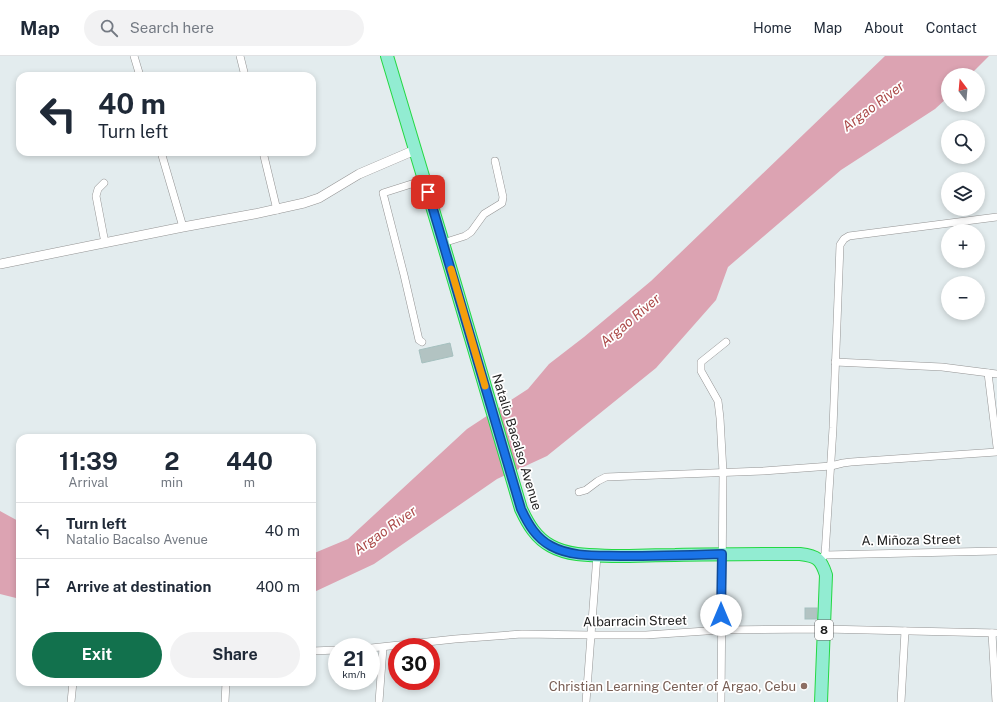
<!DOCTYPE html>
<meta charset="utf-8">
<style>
:root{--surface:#fff;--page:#f2f2f3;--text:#1f2937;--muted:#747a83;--line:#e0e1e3;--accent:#12714d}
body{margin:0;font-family:"Public Sans",sans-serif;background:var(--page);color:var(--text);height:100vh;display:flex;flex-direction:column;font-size:15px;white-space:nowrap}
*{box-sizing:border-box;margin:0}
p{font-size:13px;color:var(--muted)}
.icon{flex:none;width:22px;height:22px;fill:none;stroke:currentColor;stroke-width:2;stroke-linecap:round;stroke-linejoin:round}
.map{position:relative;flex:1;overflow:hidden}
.details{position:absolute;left:16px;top:378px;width:300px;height:252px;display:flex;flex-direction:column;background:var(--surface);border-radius:12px;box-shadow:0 2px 6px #0003}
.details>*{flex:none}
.hud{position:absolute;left:16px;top:16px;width:300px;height:84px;border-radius:12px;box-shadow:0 2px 6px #0003;background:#fff;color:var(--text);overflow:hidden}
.needle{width:26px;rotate:344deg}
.fabs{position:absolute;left:941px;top:12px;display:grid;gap:8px}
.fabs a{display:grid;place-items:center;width:44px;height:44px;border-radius:50%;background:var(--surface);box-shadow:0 2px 6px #0003;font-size:20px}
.speed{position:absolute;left:328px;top:582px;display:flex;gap:8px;font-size:20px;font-weight:700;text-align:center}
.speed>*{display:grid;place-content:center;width:52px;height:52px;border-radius:50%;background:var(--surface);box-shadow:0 2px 6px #0003;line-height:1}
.speed small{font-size:10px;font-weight:400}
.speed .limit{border:6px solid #d22;background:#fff;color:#111}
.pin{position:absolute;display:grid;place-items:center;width:34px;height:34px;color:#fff;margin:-17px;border-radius:8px;box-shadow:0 2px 6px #0006}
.me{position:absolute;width:44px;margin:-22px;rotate:0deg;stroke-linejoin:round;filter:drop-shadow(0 0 3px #0008)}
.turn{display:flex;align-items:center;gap:14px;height:84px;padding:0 16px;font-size:18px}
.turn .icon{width:52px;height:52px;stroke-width:2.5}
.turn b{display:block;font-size:28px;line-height:34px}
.eta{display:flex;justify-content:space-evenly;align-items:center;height:68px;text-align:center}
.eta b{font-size:24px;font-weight:700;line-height:28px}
.cta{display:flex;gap:8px;margin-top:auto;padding:8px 16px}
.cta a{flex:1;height:46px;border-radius:24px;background:var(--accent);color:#fff;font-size:16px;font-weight:700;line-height:46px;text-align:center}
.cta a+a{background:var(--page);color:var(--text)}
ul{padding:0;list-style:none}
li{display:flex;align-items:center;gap:12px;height:56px;padding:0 16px;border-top:1px solid var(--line)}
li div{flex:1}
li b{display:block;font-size:15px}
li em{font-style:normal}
header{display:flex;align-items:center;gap:24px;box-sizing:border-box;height:56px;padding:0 20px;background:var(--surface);border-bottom:1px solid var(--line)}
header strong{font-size:19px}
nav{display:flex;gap:22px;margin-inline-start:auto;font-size:14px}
.search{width:280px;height:36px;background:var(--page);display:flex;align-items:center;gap:10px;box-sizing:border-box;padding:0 14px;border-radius:22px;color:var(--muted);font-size:15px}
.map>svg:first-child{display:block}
.water{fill:#dca3b2}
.building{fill:#b2c3c2;stroke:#a5c0bf}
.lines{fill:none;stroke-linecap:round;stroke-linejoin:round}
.minor-casing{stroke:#949494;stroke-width:8}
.tertiary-casing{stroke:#949494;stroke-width:10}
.trunk-casing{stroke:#24d843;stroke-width:14}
.minor{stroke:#fff;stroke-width:7}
.tertiary{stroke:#fff;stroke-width:9}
.trunk{stroke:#92ecd2;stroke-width:12}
.route-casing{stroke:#114b97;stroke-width:10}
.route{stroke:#1a73e8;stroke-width:7}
.slow{stroke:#f59e0b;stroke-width:7}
.education-dot{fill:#8d6e63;stroke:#fff;stroke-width:1.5}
.labels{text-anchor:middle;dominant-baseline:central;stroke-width:3.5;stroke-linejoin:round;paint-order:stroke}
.shield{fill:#fff;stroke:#616161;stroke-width:1}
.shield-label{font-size:12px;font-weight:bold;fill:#1d1d1d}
.street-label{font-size:13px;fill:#1d1d1d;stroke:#fff}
.education-label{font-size:13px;fill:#785e54;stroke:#fff;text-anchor:end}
.water-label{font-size:14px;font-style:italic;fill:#ac4b4a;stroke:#fff}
</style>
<header>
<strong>Map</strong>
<div class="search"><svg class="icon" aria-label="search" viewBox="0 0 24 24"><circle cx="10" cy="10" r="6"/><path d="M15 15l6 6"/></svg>Search here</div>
<nav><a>Home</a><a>Map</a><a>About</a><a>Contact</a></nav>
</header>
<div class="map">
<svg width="997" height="646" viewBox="0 0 997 646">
<rect width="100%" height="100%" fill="#e3ecee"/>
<g class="water">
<path d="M885,0H989L970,19H948V41L935,53L841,114L728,211L716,244L656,312L547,400L497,423L374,508L312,537V498L348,483L467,373L528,333L549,308L584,281L651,225Z"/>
<path d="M0,455L20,466V543L0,538Z"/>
</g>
<g class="building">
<path d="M450,287L453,300L422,307L419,294Z"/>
<rect x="805" y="552" width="12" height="11"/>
</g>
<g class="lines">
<g class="minor-casing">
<g id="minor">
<path d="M134,0L140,20"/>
<path d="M240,0L245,20"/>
<path d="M161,96L183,171"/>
<path d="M263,96L277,154"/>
<path d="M104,127L98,133L96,140L105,187"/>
<path d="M443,187L465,180L471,176L484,158L502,147L503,141L495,105"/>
<path d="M422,286L419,284L404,219L383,137L424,124"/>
<path d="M835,306L942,311L997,318"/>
<path d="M988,317L997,391"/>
<path d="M579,436L586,434L598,425L606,421L763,415L831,410L843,407L851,406L923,401L997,396"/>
<path d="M825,499L997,495"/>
<path d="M819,504L825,499L833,372L840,189L844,183L849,180L997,161"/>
<path d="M992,577L996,646"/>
<path d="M371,592L455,583L522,578L591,579H646L721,574L824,573L997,577"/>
<path d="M312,595L337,594"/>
<path d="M71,646L73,626"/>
<path d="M225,646L226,626"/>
<path d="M379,646L383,592"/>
<path d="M586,646L597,499"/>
<path d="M721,646L723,416L720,362L718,345L701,315V306L726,286"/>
<path d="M901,646L905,575"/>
</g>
</g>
<g class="tertiary-casing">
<path id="tertiary" d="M0,208L183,171L254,158L304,147L319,142L359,118L415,94"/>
</g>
<g class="trunk-casing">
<path id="trunk" d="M387,0L443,187L521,453C528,468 536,482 551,490C571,501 596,499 617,500C637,500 656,499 675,499C717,498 759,498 800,498C817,500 821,503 826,519L821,646"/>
</g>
<use href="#minor" class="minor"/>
<use href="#tertiary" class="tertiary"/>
<use href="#trunk" class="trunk"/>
</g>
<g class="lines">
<g class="route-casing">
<path id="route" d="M428,136L521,453C528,468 536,482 551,490C573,502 600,499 624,500C656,500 689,499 722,498L721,559"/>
</g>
<use href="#route" class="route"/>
<path class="slow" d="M451,213L485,330"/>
</g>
<circle class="education-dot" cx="804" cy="630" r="4"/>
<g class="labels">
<rect class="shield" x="815" y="564" width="18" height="20" rx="3"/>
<g class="shield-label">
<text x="824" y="574">8</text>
</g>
<g class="street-label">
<text transform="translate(517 386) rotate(73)">Natalio Bacalso Avenue</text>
<text transform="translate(911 484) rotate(-1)">A. Miñoza Street</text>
<text transform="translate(635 565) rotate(-1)">Albarracin Street</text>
</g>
<g class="education-label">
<text x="796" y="630">Christian Learning Center of Argao, Cebu</text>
</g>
<g class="water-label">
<text transform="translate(873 50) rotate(-37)">Argao River</text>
<text transform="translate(630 264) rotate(-40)">Argao River</text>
<text transform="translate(385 474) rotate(-35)">Argao River</text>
</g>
</g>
</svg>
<div class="fabs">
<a><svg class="needle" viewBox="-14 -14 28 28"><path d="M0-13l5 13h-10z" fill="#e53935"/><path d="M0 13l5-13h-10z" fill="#747a83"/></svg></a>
<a><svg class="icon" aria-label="search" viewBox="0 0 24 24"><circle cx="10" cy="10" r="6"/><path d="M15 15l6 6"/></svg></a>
<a><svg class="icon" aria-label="layers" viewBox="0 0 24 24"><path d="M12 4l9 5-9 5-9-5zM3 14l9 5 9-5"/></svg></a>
<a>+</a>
<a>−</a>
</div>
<div class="speed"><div>21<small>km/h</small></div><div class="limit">30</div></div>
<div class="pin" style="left:428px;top:136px;background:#d93025"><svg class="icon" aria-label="arrive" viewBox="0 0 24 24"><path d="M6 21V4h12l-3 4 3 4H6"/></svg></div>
<svg class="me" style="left:721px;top:559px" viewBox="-20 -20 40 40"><circle r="19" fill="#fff"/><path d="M0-13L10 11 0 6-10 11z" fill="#1a73e8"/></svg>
<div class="hud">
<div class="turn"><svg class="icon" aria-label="left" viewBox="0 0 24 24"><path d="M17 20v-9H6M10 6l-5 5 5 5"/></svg><div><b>40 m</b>Turn left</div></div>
</div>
<section class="details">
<div class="eta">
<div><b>11:39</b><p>Arrival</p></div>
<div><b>2</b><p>min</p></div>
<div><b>440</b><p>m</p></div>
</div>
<ul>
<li><svg class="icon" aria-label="left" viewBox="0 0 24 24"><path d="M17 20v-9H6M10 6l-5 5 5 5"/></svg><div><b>Turn left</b><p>Natalio Bacalso Avenue</p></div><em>40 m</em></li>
<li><svg class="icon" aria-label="arrive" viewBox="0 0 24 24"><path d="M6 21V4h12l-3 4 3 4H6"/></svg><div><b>Arrive at destination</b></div><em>400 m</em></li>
</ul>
<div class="cta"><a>Exit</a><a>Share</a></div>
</section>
</div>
